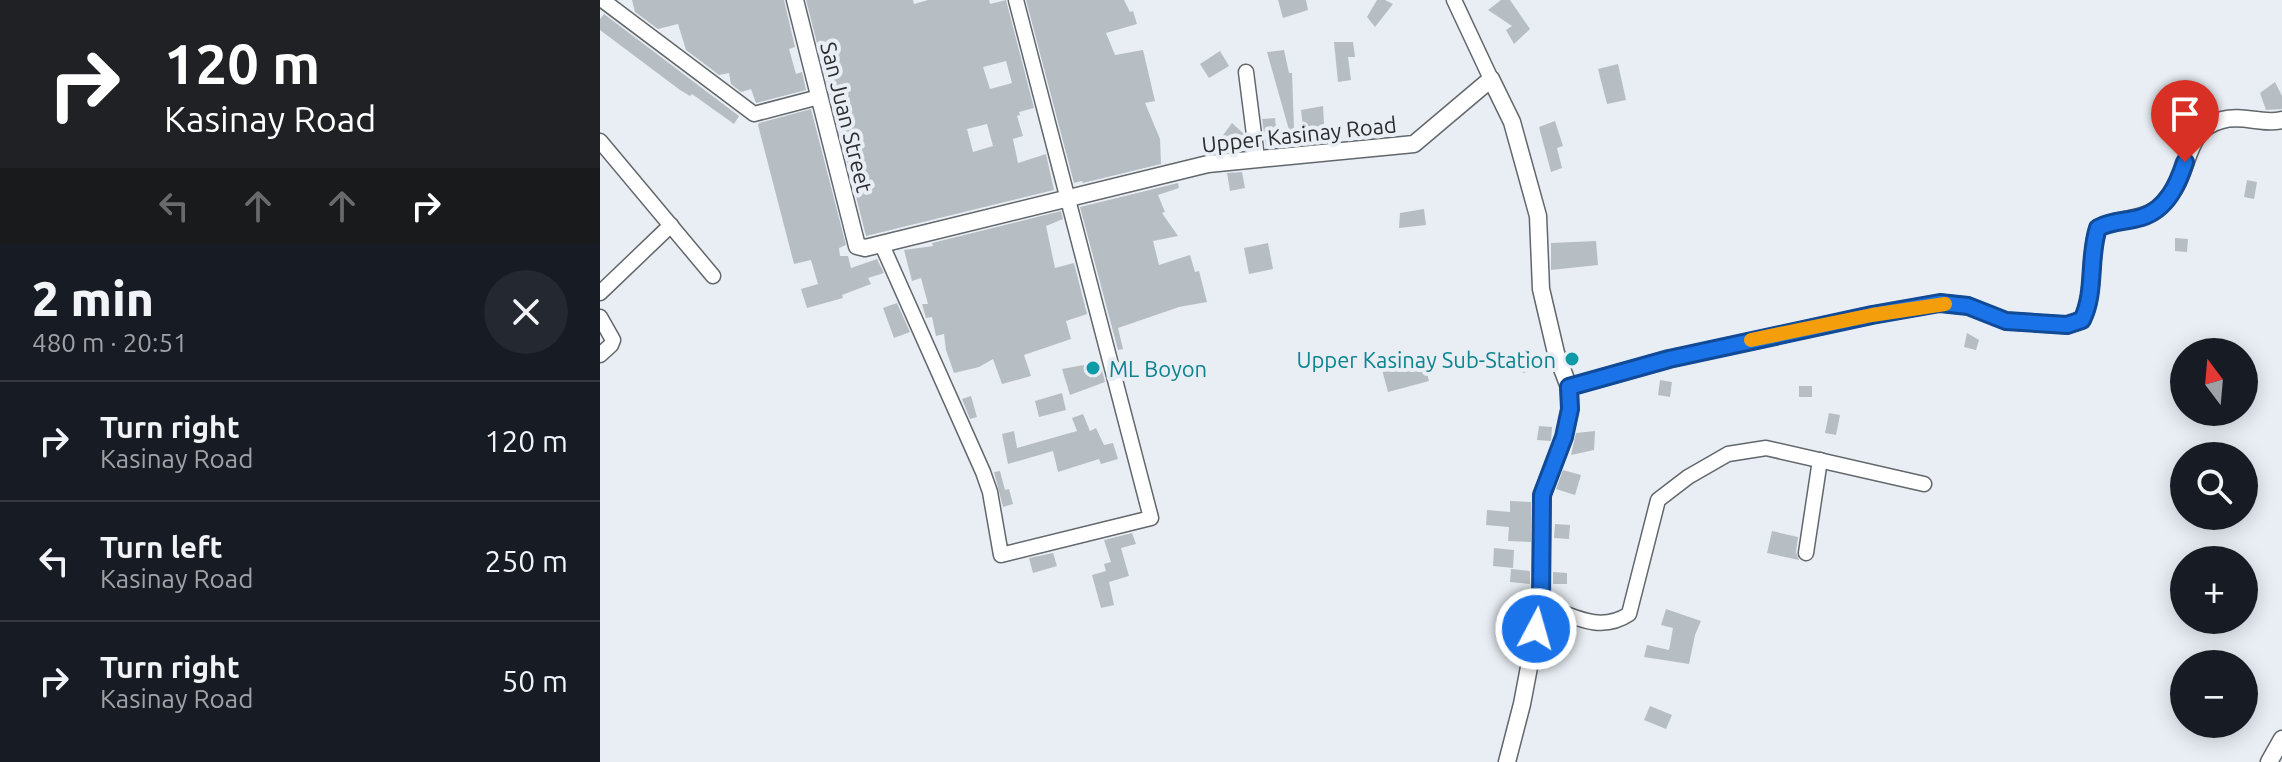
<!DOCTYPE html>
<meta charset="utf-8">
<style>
:root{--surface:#171b24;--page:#242831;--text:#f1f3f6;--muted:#9ea1a6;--line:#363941}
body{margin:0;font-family:Ubuntu,sans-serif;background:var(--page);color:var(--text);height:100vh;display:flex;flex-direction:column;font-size:30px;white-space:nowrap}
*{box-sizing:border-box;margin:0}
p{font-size:26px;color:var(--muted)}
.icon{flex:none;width:44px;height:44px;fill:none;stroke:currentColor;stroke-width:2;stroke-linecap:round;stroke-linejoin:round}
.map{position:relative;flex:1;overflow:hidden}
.sheet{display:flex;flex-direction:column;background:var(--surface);width:600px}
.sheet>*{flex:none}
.guide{background:#202124;color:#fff;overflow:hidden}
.needle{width:52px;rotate:344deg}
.tools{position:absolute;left:1570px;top:338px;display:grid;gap:16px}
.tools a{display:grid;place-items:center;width:88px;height:88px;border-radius:50%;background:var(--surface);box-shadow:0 4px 20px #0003;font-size:40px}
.pin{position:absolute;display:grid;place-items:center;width:68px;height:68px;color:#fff;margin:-82px -34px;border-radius:50% 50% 50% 0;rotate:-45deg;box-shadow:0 0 8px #0007}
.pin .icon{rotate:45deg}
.me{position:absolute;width:88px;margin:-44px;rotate:6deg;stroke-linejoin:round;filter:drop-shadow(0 0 6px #0008)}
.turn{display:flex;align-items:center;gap:28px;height:168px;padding:0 32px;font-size:36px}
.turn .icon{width:104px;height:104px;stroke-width:2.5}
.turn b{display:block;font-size:56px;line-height:68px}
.lanes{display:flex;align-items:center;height:76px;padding:0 32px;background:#0003;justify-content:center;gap:40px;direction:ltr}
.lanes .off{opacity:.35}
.round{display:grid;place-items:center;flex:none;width:84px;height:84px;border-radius:42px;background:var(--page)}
.summary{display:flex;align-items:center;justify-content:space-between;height:136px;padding:0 32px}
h1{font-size:48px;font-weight:800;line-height:60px}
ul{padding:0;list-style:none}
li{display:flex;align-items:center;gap:24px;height:120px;padding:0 32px;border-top:2px solid var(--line)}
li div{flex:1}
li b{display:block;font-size:30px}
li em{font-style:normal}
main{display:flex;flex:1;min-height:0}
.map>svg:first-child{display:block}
.building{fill:#b7bec3;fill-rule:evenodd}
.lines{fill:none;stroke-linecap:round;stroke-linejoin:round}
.minor-casing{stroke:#61676b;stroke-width:17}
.tertiary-casing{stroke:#61676b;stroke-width:19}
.minor{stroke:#fff;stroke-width:14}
.tertiary{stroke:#fff;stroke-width:16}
.route-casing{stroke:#114b97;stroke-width:20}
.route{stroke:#1a73e8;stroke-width:14}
.slow{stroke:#f59e0b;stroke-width:14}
.culture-dot{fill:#0f9aa8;stroke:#e8eef4;stroke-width:3}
.labels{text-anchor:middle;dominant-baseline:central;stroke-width:8;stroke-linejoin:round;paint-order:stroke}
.street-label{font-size:22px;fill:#2a2d2f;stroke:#e8eef4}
.culture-label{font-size:22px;fill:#0d838f;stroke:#e8eef4;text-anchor:end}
</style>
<main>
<section class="sheet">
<div class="guide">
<div class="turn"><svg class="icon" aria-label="right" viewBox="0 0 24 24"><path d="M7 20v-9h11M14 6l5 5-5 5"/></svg><div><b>120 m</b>Kasinay Road</div></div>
<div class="lanes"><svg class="icon off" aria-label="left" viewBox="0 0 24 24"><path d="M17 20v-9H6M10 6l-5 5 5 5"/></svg><svg class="icon off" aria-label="ahead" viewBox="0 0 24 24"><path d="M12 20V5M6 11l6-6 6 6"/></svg><svg class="icon off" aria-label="ahead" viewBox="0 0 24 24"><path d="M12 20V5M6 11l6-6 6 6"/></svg><svg class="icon" aria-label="right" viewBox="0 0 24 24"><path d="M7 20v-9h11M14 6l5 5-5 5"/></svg></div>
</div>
<div class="summary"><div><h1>2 min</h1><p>480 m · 20:51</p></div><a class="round"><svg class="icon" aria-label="close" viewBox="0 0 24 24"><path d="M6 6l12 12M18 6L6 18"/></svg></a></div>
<ul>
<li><svg class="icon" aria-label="right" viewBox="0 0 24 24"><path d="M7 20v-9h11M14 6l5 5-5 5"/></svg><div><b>Turn right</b><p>Kasinay Road</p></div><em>120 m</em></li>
<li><svg class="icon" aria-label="left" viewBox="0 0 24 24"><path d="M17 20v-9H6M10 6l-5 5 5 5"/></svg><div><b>Turn left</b><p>Kasinay Road</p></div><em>250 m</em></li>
<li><svg class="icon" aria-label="right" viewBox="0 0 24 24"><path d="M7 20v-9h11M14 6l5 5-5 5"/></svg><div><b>Turn right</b><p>Kasinay Road</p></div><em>50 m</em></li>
</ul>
</section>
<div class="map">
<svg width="1682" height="762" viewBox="0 0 1682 762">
<rect width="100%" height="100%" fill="#e8eef4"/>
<g class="building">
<path d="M32,0H184L195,47L189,49L196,74L202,72L206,90L156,103L151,89L141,92L131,84L129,73L119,75L86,50L78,24L58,29L35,12Z"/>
<path d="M206,0H313L314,4L328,0H389L390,4L406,0L434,108L419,112L420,115L417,116L423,136L413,139L418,163L446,154L454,190L266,236ZM406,61L412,83L390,89L383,67ZM387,124L393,146L373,152L367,129Z"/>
<path d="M426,0H524L530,12L533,11L537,24L506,33L515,55L543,50L555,101L545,103L560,139L561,164L483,183L482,181L474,183Z"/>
<path d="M678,0H706L708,10L683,18Z"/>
<path d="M777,0H785L793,4L775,27L767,17Z"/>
<path d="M901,0H910L930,29L914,44L906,30L912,26L888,10Z"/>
<path d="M4,14L139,116L134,124L92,94L90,96L80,90L0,30V19Z"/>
<path d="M734,42H753L755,57H748L751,80L738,82Z"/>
<path d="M684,50L689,73H692L694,129L689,130L667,52Z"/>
<path d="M620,51L629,66L609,78L600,64Z"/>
<path d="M1018,64L1026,100L1007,104L998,69Z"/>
<path d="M1675,82L1682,96V109L1666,110L1660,93Z"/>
<path d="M723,106L725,142L705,144L701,110Z"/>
<path d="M211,109L246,245L239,248L240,256H248L251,268L277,259L284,273L268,278L271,284L242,295L243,298L207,308L201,289L218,284L211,260L194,264L158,125L159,123Z"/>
<path d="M675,118L678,146L666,147L662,119Z"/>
<path d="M955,121L963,146L957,148L962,168L951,172L939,127Z"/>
<path d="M632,123L644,134L630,151L618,142Z"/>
<path d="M642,172L645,188L630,191L627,173Z"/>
<path d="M1647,180L1657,182L1654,199L1644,197Z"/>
<path d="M578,183L579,188L558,195L565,212L562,213L578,236L553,241L559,265L590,255L595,272L599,271L607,302L579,307L518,328L523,349L518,350L480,207Z"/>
<path d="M824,209L826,225L799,228L800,213Z"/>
<path d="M461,211L463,219L446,226L455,268L474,263L487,314L466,321L471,339L424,355L431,376L402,384L393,359L379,367L354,373L346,350L344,334L336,336L332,317L326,318L322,304H328L321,278L312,281L304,250L333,246L332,243Z"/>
<path d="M1575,238L1588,239L1587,252L1575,251Z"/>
<path d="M996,241L998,265L951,270V243Z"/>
<path d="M668,243L673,269L649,274L644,248Z"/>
<path d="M297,303L310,332L294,338L283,308Z"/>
<path d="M1367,333L1379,340L1376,350L1364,347Z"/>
<path d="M927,350L934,369L923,373L916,354Z"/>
<path d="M822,355L829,381L788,392L781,366Z"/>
<path d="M500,362L505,382L470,395L462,369Z"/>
<path d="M1060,380L1072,382L1070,397L1058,395Z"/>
<rect x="1199" y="386" width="13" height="11"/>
<path d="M462,393L466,410L439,417L435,401Z"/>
<path d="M371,396L377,417L370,419L362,399Z"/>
<path d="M1229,413L1240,415L1236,435L1225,433Z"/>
<path d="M483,414L490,431L496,428L504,445L513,443L518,459L501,464L499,459L458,472L453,451L408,464L402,434L414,431L417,448L477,431L472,418Z"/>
<path d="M939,426L952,427L951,441L937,440Z"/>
<path d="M995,431L994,450L971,455L976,433Z"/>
<path d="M963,470L981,475L975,495L956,489Z"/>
<path d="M400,471L405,490L409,489L413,504L403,507L394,472Z"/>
<path d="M910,501L931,502V542L908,541L909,527L886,525L887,510L910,512Z"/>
<path d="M955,524L970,525L969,539L954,538Z"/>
<path d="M1172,531L1198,537L1196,552L1199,560L1167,553Z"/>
<path d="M532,533L536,544L521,548L529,576L509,582L514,605L501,608L492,575L506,571L504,564L511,562L504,540Z"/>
<path d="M894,548L914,550L913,568L893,566Z"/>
<path d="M453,553L457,566L433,573L429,558Z"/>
<path d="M911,569L930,571V584L910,582Z"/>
<path d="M953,572L967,573V584H953Z"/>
<path d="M1066,609L1101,621L1095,635L1089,664L1044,657L1047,645L1069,650L1073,628L1061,625Z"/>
<path d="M1050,706L1072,715L1066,729L1044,720Z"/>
</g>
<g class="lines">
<g class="minor-casing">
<g id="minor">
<path d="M854,0L891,79"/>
<path d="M5,2L154,114L219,97"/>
<path d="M646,72L657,158"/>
<path d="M0,141L113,276"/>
<path d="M282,245L383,472L390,492L401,555L551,518L416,0"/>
<path d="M0,293L71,225"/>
<path d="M0,317L13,340L11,345L0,355"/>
<path d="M1206,553L1220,460"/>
<path d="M941,604C972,615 999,634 1029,614L1058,500L1088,477L1128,454L1166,448L1324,484"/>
</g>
</g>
<g class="tertiary-casing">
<g id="tertiary">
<path d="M195,0L257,246L265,248L608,164L814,144L891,79L912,122L938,216L941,289L956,353L969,387L970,409L964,437L942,495L941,604L922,704L907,762"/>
<path d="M969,387L1069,359L1272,315L1340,303L1368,306L1406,321L1467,325L1482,320C1496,292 1488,258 1498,228C1518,217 1549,222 1564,202C1569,196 1575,189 1578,182C1590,157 1590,128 1622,120C1643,114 1662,125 1682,120"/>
<path d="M1669,762L1682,739"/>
</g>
</g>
<use href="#minor" class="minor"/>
<use href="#tertiary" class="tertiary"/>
</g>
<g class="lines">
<g class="route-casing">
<path id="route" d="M936,629L941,604L942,495L964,437L970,409L969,387L1069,359L1272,315L1340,303L1368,306L1406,321L1467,325L1482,320C1496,292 1488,258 1498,228C1513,220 1526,222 1542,217C1567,209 1578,184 1585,162"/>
</g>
<use href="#route" class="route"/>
<path class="slow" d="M1151,340L1272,315L1345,304"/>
</g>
<g class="culture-dot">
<circle cx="972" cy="359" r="8"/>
<circle cx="493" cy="368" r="8"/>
</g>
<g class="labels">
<g class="street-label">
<text transform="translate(247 117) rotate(76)">San Juan Street</text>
<text transform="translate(699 134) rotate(-6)">Upper Kasinay Road</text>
</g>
<g class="culture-label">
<text x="956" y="359">Upper Kasinay Sub-Station</text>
<text x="509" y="368" text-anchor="start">ML Boyon</text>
</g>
</g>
</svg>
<div class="tools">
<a><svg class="needle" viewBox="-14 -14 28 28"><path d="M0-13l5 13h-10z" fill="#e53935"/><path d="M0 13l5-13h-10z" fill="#9ea1a6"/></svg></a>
<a><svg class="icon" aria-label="search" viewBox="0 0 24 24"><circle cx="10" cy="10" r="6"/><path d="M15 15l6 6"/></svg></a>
<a>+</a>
<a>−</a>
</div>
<div class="pin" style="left:1585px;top:162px;background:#d93025"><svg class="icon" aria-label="arrive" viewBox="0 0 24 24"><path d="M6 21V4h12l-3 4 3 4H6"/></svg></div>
<svg class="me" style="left:936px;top:629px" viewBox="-20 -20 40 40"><circle r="17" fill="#1a73e8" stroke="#fff" stroke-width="3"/><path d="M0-11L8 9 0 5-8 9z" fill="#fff"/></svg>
</div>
</main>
